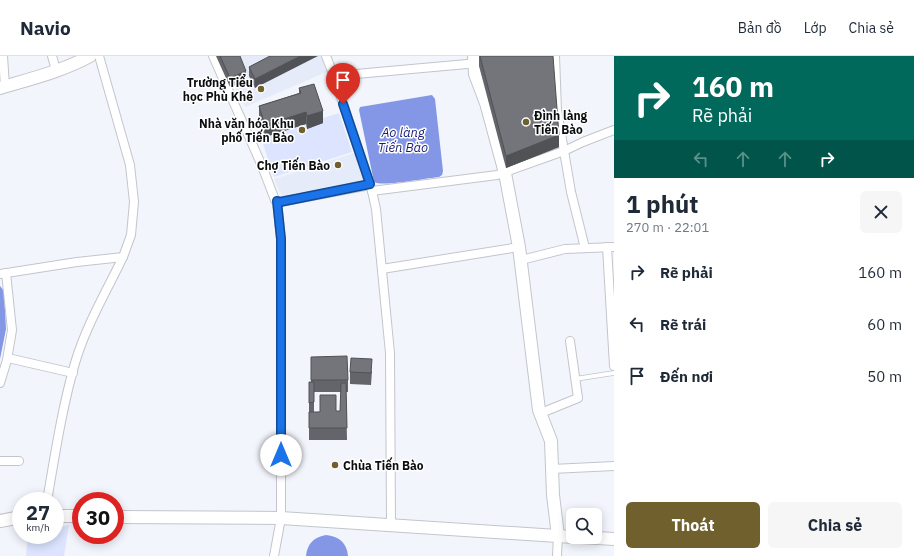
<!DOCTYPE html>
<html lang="vi">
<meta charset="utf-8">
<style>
:root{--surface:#fff;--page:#f6f6f7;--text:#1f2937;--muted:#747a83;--line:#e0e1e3;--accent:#70602e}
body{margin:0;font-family:"IBM Plex Sans",sans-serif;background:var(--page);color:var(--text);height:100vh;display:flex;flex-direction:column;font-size:15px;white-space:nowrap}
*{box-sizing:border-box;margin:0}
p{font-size:13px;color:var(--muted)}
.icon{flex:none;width:22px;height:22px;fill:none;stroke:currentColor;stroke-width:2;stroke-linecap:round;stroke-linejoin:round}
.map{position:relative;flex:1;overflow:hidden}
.details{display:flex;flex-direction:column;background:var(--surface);width:300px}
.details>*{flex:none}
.hud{background:#00695c;color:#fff;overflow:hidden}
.buttons{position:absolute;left:566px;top:452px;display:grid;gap:8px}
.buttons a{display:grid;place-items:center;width:36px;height:36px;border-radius:6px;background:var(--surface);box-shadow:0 2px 10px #0003;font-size:20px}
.speed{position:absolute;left:12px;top:436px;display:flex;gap:8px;font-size:20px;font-weight:700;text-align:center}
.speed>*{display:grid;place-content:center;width:52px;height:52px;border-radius:50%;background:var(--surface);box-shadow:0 2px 10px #0003;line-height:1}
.speed small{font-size:10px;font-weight:400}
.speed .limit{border:6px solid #d22;background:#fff;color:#111}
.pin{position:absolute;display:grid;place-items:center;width:34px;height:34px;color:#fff;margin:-41px -17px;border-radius:50% 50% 50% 0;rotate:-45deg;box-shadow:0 0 4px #0007}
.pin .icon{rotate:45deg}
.me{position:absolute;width:44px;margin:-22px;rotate:0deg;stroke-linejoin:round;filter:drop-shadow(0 0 3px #0008)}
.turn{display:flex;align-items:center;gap:14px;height:84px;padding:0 12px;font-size:18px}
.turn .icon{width:52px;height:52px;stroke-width:2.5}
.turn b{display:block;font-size:28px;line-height:34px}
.lanes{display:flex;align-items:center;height:38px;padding:0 12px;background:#0003;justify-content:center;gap:20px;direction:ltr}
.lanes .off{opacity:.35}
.round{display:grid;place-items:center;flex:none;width:42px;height:42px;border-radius:6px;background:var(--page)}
.summary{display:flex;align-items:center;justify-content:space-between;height:68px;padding:0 12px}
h1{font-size:24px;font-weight:700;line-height:30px}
.cta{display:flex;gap:8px;margin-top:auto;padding:8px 12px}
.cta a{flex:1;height:46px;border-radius:6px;background:var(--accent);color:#fff;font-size:16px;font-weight:700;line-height:46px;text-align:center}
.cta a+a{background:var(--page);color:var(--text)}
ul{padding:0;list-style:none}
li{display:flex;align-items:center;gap:12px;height:52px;padding:0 12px}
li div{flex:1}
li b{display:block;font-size:15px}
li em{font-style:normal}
header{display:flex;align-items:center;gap:24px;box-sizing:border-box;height:56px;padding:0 20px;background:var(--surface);border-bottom:1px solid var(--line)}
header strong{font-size:19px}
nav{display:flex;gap:22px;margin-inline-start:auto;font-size:14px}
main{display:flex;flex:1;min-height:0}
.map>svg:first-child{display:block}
.built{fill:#e6ebf9}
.green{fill:#dce4ff}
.water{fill:#8497e7}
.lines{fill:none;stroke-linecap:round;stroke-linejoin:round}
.lane-casing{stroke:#c3c5cc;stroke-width:5.5}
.street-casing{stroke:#c3c5cc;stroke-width:10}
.secondary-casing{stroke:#c3c5cc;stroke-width:14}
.lane{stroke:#fff;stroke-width:4}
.street{stroke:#fff;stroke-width:8}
.secondary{stroke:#fff;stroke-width:12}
.wall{fill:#63656a;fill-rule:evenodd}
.shaded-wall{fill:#505256}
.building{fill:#73757b;stroke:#505256}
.route-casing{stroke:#114b97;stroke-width:10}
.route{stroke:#1a73e8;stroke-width:7}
.poi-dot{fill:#70602e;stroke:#fff;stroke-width:1.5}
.labels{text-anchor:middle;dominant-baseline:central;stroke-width:3;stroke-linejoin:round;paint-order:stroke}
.poi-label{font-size:12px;font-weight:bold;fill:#0c0d0f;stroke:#fff;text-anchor:end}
.water-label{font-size:13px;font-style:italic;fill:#1b1b76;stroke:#fff}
</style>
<header>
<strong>Navio</strong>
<nav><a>Bản đồ</a><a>Lớp</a><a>Chia sẻ</a></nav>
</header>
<main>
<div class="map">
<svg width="614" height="500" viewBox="0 0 614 500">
<rect width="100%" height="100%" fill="#f3f5fc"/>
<g class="built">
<path d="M218,0H322L329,15L245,51Z"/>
<path d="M357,96L368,131L285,148L274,123Z"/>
</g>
<g class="green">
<path d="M339,57L352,96L274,121L261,82Z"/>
<path d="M69,469L64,500H26L28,479H55V472Z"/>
</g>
<g class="water">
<path d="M432,39L435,43L443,115L442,119L439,121C427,122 383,131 374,126L359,54L360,51Z"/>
<path d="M0,230L4,235L6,273L0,303Z"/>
<path d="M326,479C339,480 347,487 348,500H306C307,488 314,481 326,479Z"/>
</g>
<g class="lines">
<g class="lane-casing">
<path id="lane" d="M575,323L614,317"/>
</g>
<g class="street-casing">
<g id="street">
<path d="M3,0L5,30"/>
<path d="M52,0L56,14"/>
<path d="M213,0L262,110L275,144L280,146L370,129"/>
<path d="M326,0L334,20L372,135L376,153L390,297L391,468"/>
<path d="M555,0L557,54L571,136L585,192"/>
<path d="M334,20L478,7"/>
<path d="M372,135L497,119L564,95L583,86L614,74"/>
<path d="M607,191L614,310"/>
<path d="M521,204L565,193L614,191"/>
<path d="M382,213L519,191"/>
<path d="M0,218L77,206L123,201L131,179L134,146L130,109L99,0"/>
<path d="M8,302L73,317"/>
<path d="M0,327L7,304L12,274L6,217"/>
<path d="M541,357L578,342L570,285"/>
<path d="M0,405H19"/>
<path d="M552,413L614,410"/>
<path d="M47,445C55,399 62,352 75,307C86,270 106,236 123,201"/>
<path d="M274,500L281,462V183L277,145"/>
<path d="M557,500L558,480"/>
</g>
</g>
<g class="secondary-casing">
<g id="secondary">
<path d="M474,0L475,18L486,47L505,117L519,191L539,354L551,385L553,439L558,480"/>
<path d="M0,32C30,23 63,15 90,0"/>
<path d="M55,460H81"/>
<path d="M115,461L281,462L573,481"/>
<path d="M0,465L21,461"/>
<path d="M581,481L614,483"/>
</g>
</g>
<use href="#lane" class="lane"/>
<use href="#street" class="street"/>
<use href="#secondary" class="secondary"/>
</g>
<g class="wall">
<path d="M216,0H240L246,24L230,31Z"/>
<path d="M270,0L255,32L249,20V11Z"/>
<path d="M479,0H553L559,91L506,112L479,10Z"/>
<path d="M299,32L323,67L307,73L306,68L265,81L259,62V50L299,37Z"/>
<path d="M311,301L348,324V336H346L347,384H309V326H311ZM314,336H341L340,355L314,356Z"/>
<path d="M372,315L371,329L350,328V316Z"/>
</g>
<g class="shaded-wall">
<path d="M300,0H318L255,32V23Z"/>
<path d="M246,15V24L230,31V22Z"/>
<path d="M323,55V67L307,73V60Z"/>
<path d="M306,56V68L265,81V69Z"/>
<path d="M559,79V91L506,112V100Z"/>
</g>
<g class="building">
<path d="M220,0H240L246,15L230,22Z"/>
<path d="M270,0H300L255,23L249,11Z"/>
<path d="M480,0H553L559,79L506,100Z"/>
<path d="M314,28L323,55L307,60L306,56L265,69L259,50L301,37L299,32Z"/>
<path d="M347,300L348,324H311V301Z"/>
<path d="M351,302L372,303L371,317L350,316Z"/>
<path d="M309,326H314V346L309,347Z"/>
<path d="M341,327H346L347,372H309V356H320V339H336V355H340Z"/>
</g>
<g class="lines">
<g class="route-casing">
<path id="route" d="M281,399V183L277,145L280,146L370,128L343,48"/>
</g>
<use href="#route" class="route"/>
</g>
<g class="poi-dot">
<circle cx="261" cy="33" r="4"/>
<circle cx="526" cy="66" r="4"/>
<circle cx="302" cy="74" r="4"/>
<circle cx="338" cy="109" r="4"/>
<circle cx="335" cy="409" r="4"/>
</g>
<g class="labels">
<g class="poi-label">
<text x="253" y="26">Trường Tiểu<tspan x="253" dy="14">học Phù Khê</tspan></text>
<text x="534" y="59" text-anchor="start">Đình làng<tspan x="534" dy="14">Tiến Bào</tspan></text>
<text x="294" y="67">Nhà văn hóa Khu<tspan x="294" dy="14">phố Tiến Bào</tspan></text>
<text x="330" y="109">Chợ Tiến Bào</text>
<text x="343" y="409" text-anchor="start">Chùa Tiến Bào</text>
</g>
<g class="water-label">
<text x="403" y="76">Ao làng<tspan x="403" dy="15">Tiến Bào</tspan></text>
</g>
</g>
</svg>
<div class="buttons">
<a><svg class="icon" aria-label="search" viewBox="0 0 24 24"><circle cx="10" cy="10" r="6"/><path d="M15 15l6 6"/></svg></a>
</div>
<div class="speed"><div>27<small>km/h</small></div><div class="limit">30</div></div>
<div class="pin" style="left:343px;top:48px;background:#d93025"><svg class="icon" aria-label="arrive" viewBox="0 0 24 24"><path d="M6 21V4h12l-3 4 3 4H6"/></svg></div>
<svg class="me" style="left:281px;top:399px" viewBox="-20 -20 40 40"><circle r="19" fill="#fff"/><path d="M0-13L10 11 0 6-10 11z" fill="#1a73e8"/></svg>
</div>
<section class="details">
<div class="hud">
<div class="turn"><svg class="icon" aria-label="right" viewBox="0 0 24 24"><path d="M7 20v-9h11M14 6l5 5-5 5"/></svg><div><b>160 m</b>Rẽ phải</div></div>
<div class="lanes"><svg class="icon off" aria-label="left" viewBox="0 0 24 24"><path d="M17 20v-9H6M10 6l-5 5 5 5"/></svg><svg class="icon off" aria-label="ahead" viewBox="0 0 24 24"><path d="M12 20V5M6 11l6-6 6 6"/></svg><svg class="icon off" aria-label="ahead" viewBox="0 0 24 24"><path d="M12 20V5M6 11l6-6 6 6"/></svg><svg class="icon" aria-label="right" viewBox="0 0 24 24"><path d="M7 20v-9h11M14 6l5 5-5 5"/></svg></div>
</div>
<div class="summary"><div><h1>1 phút</h1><p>270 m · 22:01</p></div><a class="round"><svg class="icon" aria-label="close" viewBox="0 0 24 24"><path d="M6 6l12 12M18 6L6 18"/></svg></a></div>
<ul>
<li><svg class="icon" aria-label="right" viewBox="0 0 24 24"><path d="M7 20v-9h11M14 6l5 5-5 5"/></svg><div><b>Rẽ phải</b></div><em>160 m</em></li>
<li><svg class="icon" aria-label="left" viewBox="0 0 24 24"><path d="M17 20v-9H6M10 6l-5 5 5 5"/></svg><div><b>Rẽ trái</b></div><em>60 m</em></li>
<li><svg class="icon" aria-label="arrive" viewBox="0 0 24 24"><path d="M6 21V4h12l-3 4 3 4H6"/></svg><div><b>Đến nơi</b></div><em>50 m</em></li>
</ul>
<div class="cta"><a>Thoát</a><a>Chia sẻ</a></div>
</section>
</main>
